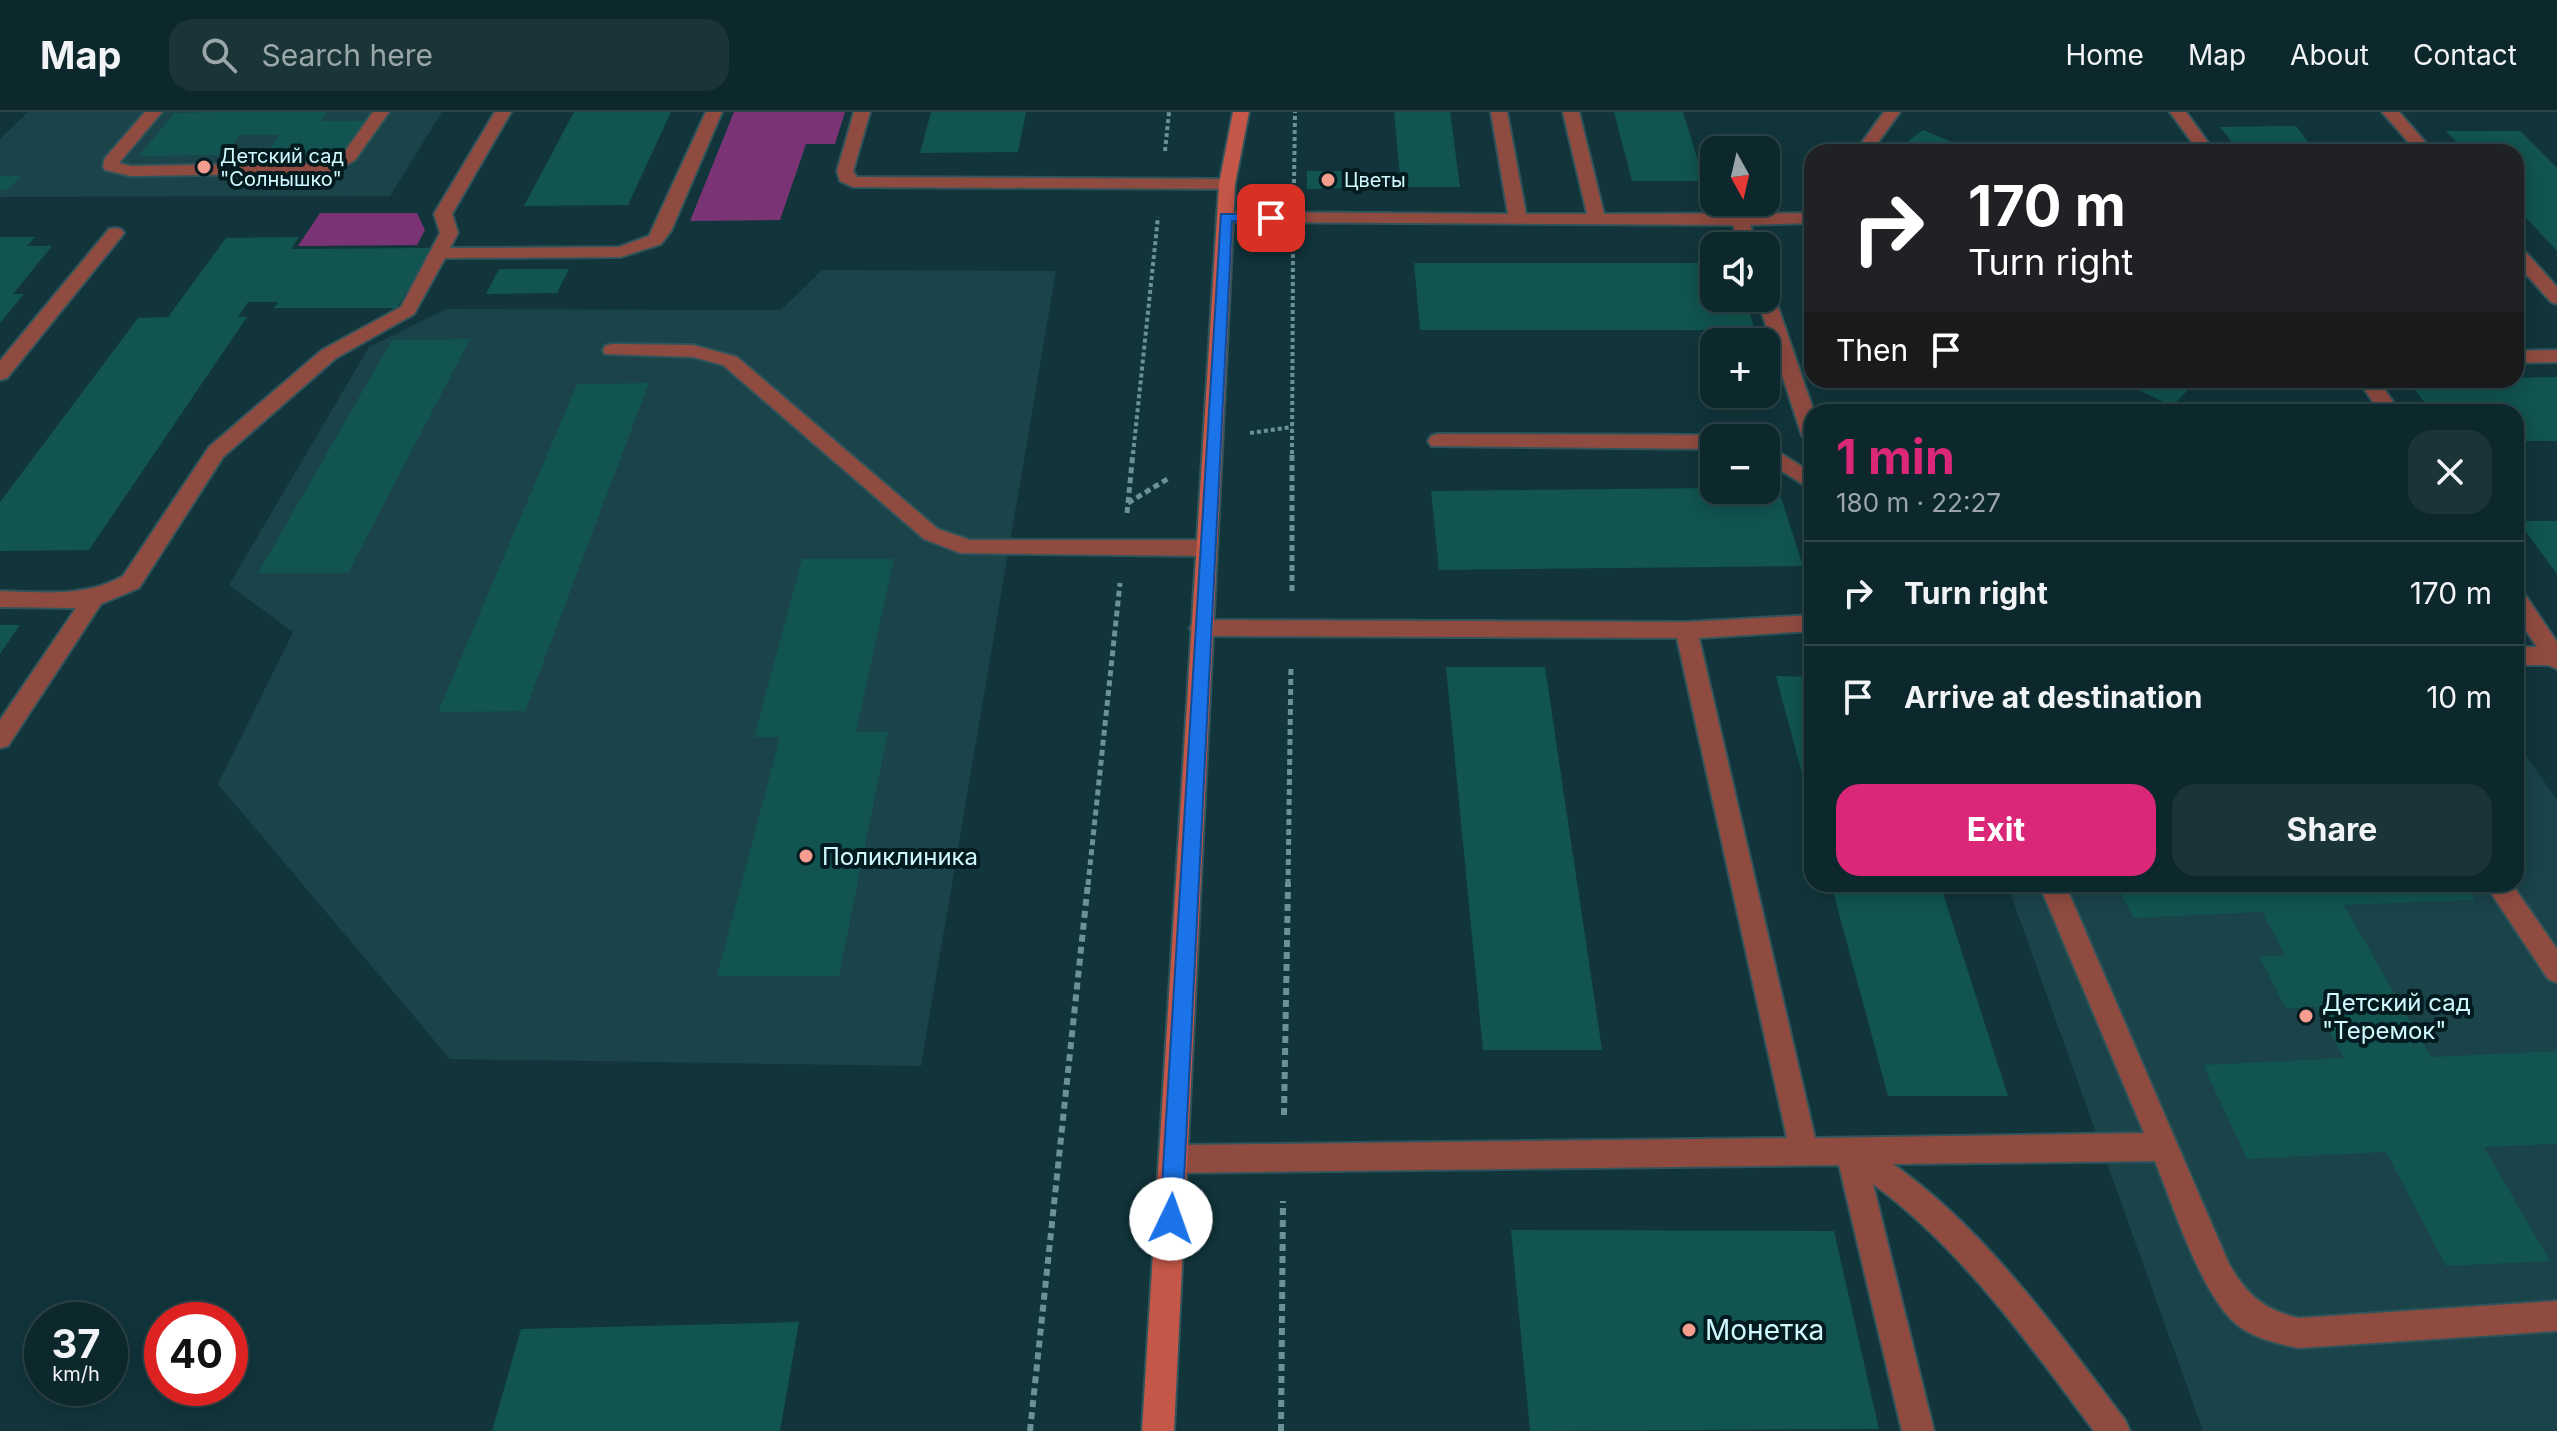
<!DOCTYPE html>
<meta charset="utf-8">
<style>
:root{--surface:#0d282c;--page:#1b3438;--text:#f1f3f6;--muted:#9aa6a9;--line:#2d4448;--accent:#db2777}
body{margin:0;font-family:Inter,sans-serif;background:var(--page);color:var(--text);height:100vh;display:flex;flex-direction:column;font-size:30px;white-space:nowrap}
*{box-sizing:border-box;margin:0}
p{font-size:26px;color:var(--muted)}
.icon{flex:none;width:44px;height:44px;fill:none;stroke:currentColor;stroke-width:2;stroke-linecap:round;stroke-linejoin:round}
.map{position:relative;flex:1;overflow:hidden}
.panel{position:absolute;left:1804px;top:292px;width:720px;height:488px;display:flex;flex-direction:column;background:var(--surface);border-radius:24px;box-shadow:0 4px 20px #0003,0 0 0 2px var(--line)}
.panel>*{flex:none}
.top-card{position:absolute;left:1804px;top:32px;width:720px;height:244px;border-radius:24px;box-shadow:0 4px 20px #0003,0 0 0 2px var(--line);background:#202124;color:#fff;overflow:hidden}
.needle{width:52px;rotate:172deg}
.fabs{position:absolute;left:1700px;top:24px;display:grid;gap:16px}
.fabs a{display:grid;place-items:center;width:80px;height:80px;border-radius:16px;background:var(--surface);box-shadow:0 4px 20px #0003,0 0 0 2px var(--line);font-size:40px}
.speed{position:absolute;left:24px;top:1190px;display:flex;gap:16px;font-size:40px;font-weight:700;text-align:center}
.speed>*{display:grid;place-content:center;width:104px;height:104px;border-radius:50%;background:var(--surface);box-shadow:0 4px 20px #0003,0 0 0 2px var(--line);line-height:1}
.speed small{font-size:20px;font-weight:400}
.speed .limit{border:12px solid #d22;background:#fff;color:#111}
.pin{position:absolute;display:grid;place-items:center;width:68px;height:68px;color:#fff;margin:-34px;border-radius:16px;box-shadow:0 4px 12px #0006}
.me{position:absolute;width:88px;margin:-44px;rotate:3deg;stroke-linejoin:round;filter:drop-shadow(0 0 6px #0008)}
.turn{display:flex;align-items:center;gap:28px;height:168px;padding:0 32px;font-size:36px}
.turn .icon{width:104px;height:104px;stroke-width:2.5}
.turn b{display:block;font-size:56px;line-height:68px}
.then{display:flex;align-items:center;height:76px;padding:0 32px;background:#0003;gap:16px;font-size:30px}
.round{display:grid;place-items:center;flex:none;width:84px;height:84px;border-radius:24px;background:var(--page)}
.head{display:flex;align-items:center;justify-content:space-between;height:136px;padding:0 32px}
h1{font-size:48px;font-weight:700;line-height:60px;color:var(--accent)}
.cta{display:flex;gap:16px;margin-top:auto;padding:16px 32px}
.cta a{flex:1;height:92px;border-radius:24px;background:var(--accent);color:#fff;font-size:32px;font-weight:700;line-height:92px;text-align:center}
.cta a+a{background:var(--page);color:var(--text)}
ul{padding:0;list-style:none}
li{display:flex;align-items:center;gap:24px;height:104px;padding:0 32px;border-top:2px solid var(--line)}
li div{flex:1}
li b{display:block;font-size:30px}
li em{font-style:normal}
header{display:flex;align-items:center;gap:48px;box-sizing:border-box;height:112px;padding:0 40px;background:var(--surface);border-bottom:2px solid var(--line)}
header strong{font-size:38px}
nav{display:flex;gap:44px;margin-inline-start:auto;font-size:28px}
.search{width:560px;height:72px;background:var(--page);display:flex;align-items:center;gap:20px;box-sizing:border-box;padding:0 28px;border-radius:24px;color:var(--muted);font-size:30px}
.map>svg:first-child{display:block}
.built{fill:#1a434a}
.green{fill:#7a3476}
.building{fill:#115450}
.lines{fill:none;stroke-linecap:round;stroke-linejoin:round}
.lane-casing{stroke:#30545a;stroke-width:4}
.secondary-casing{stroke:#30545a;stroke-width:4}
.path-far2{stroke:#6c9298;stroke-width:4;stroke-dasharray:4 3;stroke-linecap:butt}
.path-far1{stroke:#6c9298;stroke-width:5;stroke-dasharray:6 4;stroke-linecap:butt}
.path{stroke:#6c9298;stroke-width:6;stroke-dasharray:7 5;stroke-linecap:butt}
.lane{fill:#904b41;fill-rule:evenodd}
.secondary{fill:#c55748;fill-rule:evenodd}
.route{fill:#1a73e8;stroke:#114b97;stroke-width:2}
.poi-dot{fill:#f59d8f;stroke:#031b1f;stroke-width:3}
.labels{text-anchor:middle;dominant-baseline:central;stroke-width:8;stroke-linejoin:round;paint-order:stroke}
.far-poi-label{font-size:20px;fill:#d0f8ff;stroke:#031b1f;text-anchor:start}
.poi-label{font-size:24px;fill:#d0f8ff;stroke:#031b1f;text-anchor:start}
.near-poi-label{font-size:28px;fill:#d0f8ff;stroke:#031b1f;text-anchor:start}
</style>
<header>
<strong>Map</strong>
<div class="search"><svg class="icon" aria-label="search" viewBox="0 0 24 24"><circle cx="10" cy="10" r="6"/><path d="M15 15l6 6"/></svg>Search here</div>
<nav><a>Home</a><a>Map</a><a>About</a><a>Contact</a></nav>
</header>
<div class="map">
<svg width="2557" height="1319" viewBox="0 0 2557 1319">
<rect width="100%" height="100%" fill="#11353b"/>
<g class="built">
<path d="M28,0H442L390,84L0,85V27Z"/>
<path d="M822,158L1056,159L921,954L450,947L218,672L293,520L229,473L369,235L446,197L781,198Z"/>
<path d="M2516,629L2557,688V1319H2203L2007,772H2516Z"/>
</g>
<g class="green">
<path d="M734,0H845L835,32H806L780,108L690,109Z"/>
<path d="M320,101H417L425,118L417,133L298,134Z"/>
</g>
<g class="building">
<path d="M221,0H328L321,9H368L345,43H265L280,23H240L225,43L139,44L174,1Z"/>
<path d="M574,0H671L628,93L524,94Z"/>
<path d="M931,0H1026L1018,40L920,41Z"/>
<path d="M1394,0H1450L1460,75H1401Z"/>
<path d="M1614,0H1683L1704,69H1632Z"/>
<path d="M2296,14L2316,40H2239L2220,15Z"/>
<path d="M1923,18L1976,40H1893Z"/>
<path d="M2446,19H2520L2557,56V139L2516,95V40H2465Z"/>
<path d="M1307,59H1349L1350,76L1307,77Z"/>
<path d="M0,64H22L7,78H0Z"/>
<path d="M0,125H35L27,134H52L13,182H24L0,211Z"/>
<path d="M299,125L291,137L432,136L397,196H274L278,190H248L238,205H247L89,438L0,439V390L138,206L168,205L226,126Z"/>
<path d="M1414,151H1714V186H1745L1755,218H1420Z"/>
<path d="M499,157H569L557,181L486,182Z"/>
<path d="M470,227L348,461H258L392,228Z"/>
<path d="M2557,265V329H2516V300H2432L2407,268Z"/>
<path d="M2118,268H2198L2172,294Z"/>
<path d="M649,271L525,599L438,600L577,272Z"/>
<path d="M1714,376H1778L1803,454L1439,458L1431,379Z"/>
<path d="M2518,409H2557V462Z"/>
<path d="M802,447H894L856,620H888L839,864H717L780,625H754Z"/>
<path d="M0,513H20L0,542Z"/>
<path d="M1446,555H1545L1602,938H1483Z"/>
<path d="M1776,564L1812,565V696H1811Z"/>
<path d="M1831,772H1940L2008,984H1888Z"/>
<path d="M2117,772H2465L2475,788L2344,793L2431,945L2557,939V1032L2484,1035L2550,1149L2446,1154L2386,1040L2247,1047L2203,953L2344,946L2316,895L2286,897L2259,844L2285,843L2262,800L2133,806Z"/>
<path d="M1511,1118L1834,1119L1879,1317L1530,1319Z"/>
<path d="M799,1210L780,1319H492L521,1217Z"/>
</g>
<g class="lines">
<g class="lane-casing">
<g id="lane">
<path d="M145,0H162L119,51L131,54L328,51L343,42L373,0H389L355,48L332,61L131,64L105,58L103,54L105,46Z"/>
<path d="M495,0H511L452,102L458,121L450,136L619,135L649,124L706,0H722L671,119L661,132L621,145L445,146L414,202L336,246L223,345L139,476L101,492L8,634L0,636V608L76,496L0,495V479C42,480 85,486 123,464L209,335L322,238L401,195L440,121L434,102Z"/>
<path d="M854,0H870L853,59L857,65L1227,67L1235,72L1227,77L853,75L840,69L837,59Z"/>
<path d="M1491,0H1507L1526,102H1587L1563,0H1579L1604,102L1812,101V111L1750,113L1758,134H1740L1733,113L1226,110L1217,105L1226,100L1508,102Z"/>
<path d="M1884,0H1900L1871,40H1855Z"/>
<path d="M2170,0H2186L2215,40H2199Z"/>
<path d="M2382,0H2399L2434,40H2417Z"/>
<path d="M115,116L121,117L124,121L121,125L7,266L0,268V249L109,117Z"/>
<path d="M2516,135L2522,136L2557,175V192L2551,190L2516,151Z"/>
<path d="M1766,180L1775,186L1814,300L1812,331L1802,324L1757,186H1766Z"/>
<path d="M612,232L693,233L737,245L938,417L970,428H1206L1214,431L1217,436L1214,441L1206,444L960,441L924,427L723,253L693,245L605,242L603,238L605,234Z"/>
<path d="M2557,238V250L2516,251V239Z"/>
<path d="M2358,268H2378L2400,300H2380Z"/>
<path d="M1438,322L1714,323L1721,326H1714V337L1431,334L1428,329L1431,324Z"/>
<path d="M1766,332L1812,361V378L1766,349Z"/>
<path d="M2516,479L2524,481L2557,530V557L2548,553H2516V535H2537L2516,504Z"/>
<path d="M1812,503V519L1699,526L1815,1026L2144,1021L2039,772H2065L2229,1152C2247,1183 2264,1198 2299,1206L2557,1189V1219L2299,1236C2279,1232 2257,1227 2240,1215C2203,1189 2173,1093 2155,1049L1893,1052C1987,1119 2056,1217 2125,1308L2130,1319H2094C2028,1231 1962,1137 1873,1072L1934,1319H1902L1839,1053L1174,1061L1164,1057L1160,1047L1164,1037L1174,1033L1787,1026L1677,526L1201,524L1193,522L1190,516L1193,510L1201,508L1686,510Z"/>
<path d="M2485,772H2512L2557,837V871L2548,867Z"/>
</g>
</g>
<g class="secondary-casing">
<path id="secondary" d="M1233,0H1249L1235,72L1174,1319H1142L1219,72Z"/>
</g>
<g class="path-far2">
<path d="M1165,39L1169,0"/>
<path d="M1294,71L1295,0"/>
<path d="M1250,321L1292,315"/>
<path d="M1133,342L1158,105"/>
<path d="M1292,342L1293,141"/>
</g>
<g class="path-far1">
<path d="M1128,391L1169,366"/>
<path d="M1127,401L1133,340"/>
<path d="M1292,479V340"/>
<path d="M1088,773L1120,471"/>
<path d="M1288,773L1291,553"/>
</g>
<g class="path">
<path d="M1284,1003L1288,771"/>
<path d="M1030,1319L1088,771"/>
<path d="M1281,1319L1283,1089"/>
</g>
<use href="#lane" class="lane"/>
<use href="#secondary" class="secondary"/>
</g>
<path class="route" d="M1221,102H1271L1277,106L1271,110L1232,109L1182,1107L1179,1115L1171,1118L1163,1115L1160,1107Z"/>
<g class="poi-dot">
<circle cx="204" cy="55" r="8"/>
<circle cx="1328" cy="68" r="8"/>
<circle cx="806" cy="744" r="8"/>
<circle cx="2306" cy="904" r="8"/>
<circle cx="1689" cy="1218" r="8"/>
</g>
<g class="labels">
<g class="far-poi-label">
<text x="220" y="44">Детский сад<tspan x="220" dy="23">"Солнышко"</tspan></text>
<text x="1344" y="68">Цветы</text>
</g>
<g class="poi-label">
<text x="822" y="744">Поликлиника</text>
<text x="2322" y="890">Детский сад<tspan x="2322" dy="28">"Теремок"</tspan></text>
</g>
<g class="near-poi-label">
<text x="1705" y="1218">Монетка</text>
</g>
</g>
</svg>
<div class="fabs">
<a><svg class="needle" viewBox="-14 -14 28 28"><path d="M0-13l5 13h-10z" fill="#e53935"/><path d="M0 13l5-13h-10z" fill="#9aa6a9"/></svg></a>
<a><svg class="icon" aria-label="sound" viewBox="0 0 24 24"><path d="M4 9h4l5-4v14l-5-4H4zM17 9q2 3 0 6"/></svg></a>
<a>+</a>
<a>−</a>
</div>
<div class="speed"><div>37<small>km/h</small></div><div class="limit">40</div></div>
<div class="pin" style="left:1271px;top:106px;background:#d93025"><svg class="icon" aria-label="arrive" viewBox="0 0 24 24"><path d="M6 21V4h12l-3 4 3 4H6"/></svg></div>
<svg class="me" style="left:1171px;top:1107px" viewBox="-20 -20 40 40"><circle r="19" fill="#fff"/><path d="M0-13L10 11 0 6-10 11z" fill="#1a73e8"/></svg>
<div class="top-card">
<div class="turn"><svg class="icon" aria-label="right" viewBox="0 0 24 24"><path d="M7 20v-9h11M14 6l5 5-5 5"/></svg><div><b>170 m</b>Turn right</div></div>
<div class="then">Then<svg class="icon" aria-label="arrive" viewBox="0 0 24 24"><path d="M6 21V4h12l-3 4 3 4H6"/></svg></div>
</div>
<section class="panel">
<div class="head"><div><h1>1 min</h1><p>180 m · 22:27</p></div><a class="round"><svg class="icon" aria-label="close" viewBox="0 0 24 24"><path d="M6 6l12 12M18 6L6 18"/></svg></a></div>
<ul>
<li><svg class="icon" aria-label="right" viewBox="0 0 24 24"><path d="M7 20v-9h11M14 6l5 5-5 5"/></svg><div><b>Turn right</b></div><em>170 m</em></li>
<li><svg class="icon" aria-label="arrive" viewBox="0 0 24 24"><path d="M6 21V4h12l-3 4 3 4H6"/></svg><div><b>Arrive at destination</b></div><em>10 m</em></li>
</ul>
<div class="cta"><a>Exit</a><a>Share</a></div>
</section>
</div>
